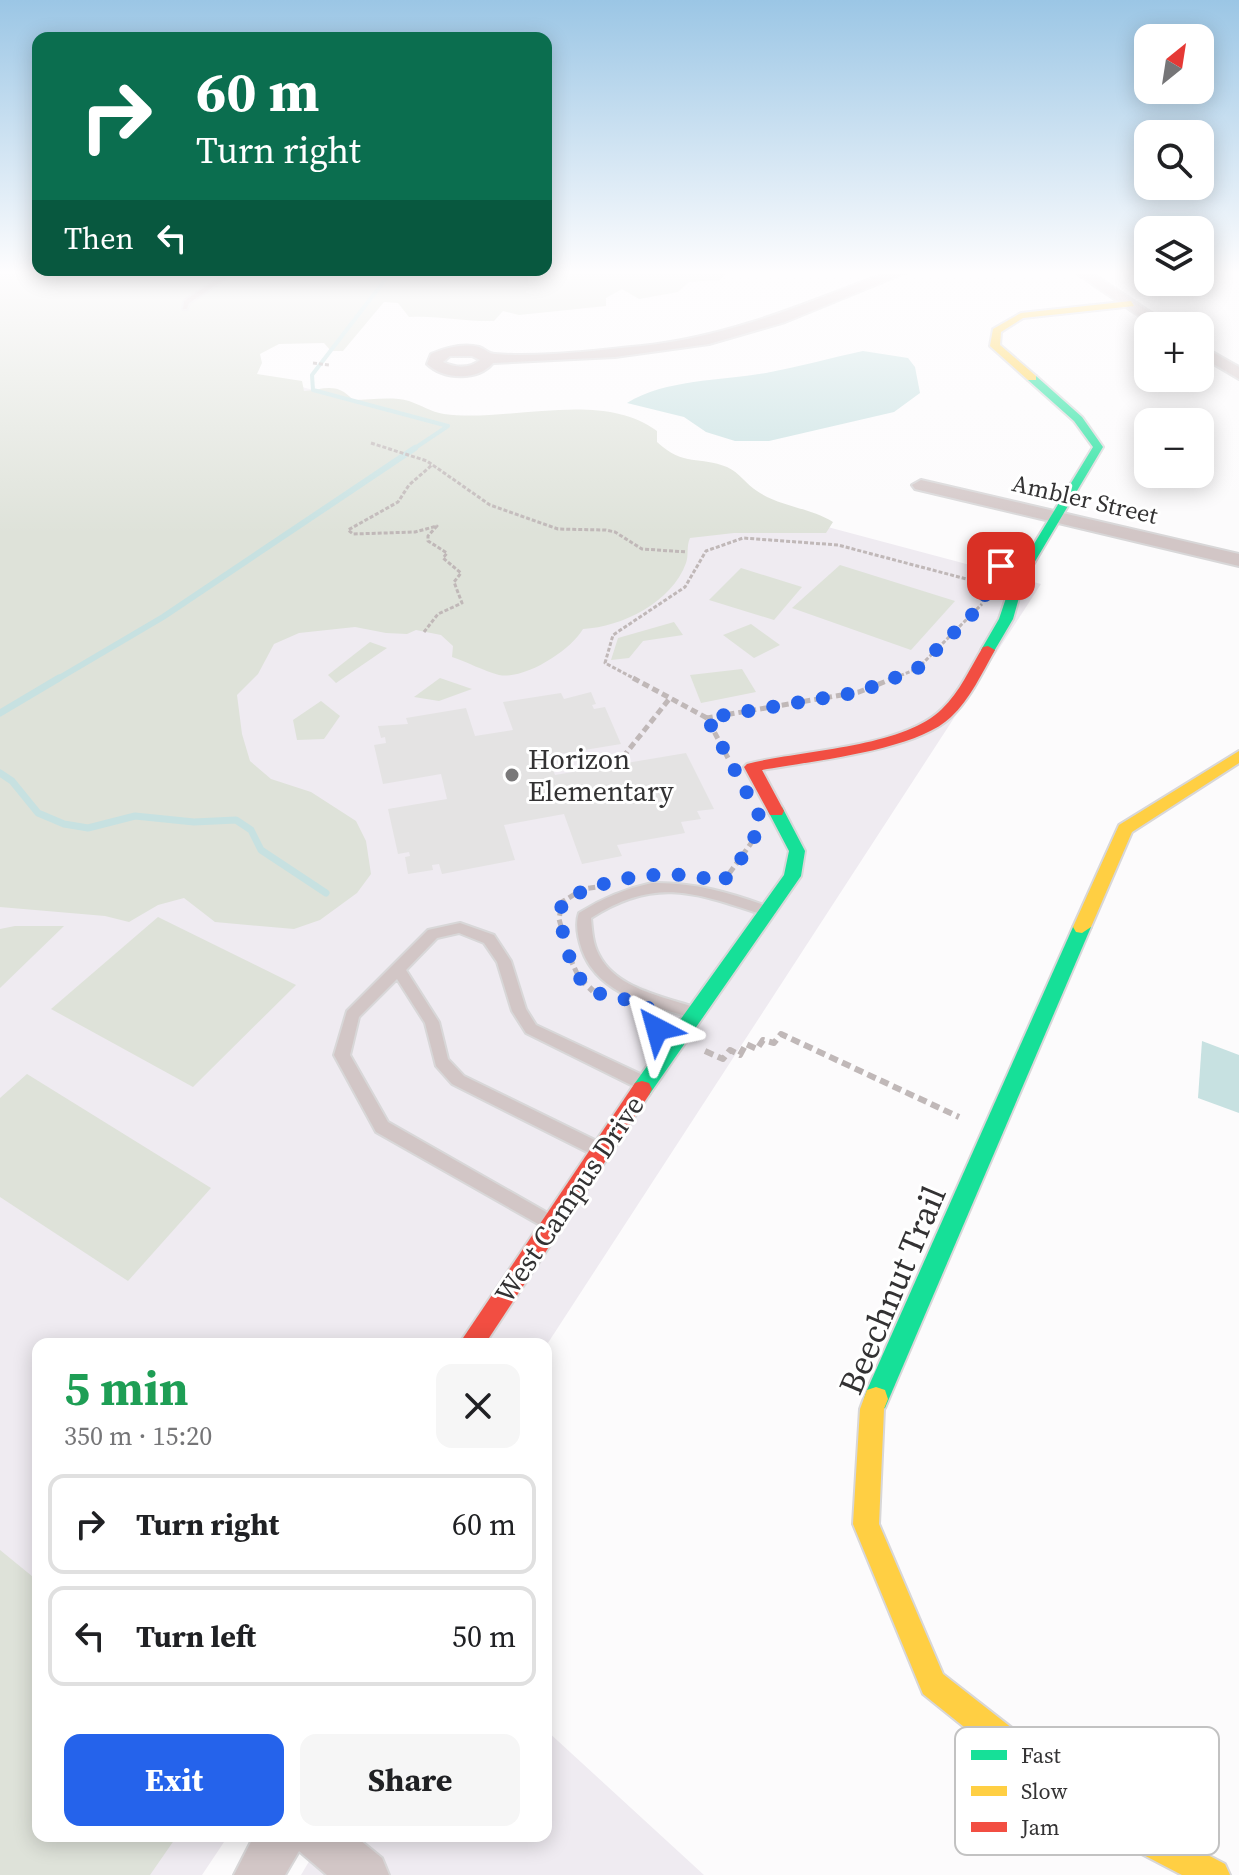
<!DOCTYPE html>
<meta charset="utf-8">
<style>
:root{--surface:#fff;--page:#f6f6f6;--text:#202124;--muted:#757577;--line:#e0e0e0;--accent:#2563eb}
body{margin:0;font-family:"Source Serif 4",serif;background:var(--page);color:var(--text);height:100vh;display:flex;flex-direction:column;font-size:30px;white-space:nowrap}
*{box-sizing:border-box;margin:0}
p{font-size:26px;color:var(--muted)}
.icon{flex:none;width:44px;height:44px;fill:none;stroke:currentColor;stroke-width:2;stroke-linecap:round;stroke-linejoin:round}
.map{position:relative;flex:1;overflow:hidden}
.details{position:absolute;left:32px;top:1338px;width:520px;height:504px;display:flex;flex-direction:column;background:var(--surface);border-radius:16px;box-shadow:0 4px 20px #0003}
.details>*{flex:none}
.banner{position:absolute;left:32px;top:32px;width:520px;height:244px;border-radius:16px;box-shadow:0 4px 20px #0003;background:#0b6e4f;color:#fff;overflow:hidden}
.needle{width:52px;rotate:30deg}
.controls{position:absolute;left:1134px;top:24px;display:grid;gap:16px}
.controls a{display:grid;place-items:center;width:80px;height:80px;border-radius:16px;background:var(--surface);box-shadow:0 4px 20px #0003;font-size:40px}
.pin{position:absolute;display:grid;place-items:center;width:68px;height:68px;color:#fff;margin:-34px;border-radius:16px;box-shadow:0 4px 12px #0006}
.me{position:absolute;width:88px;margin:-44px;rotate:321deg;stroke-linejoin:round;filter:drop-shadow(0 0 6px #0008)}
.turn{display:flex;align-items:center;gap:28px;height:168px;padding:0 32px;font-size:36px}
.turn .icon{width:104px;height:104px;stroke-width:2.5}
.turn b{display:block;font-size:56px;line-height:68px}
.then{display:flex;align-items:center;height:76px;padding:0 32px;background:#0003;gap:16px;font-size:30px}
.round{display:grid;place-items:center;flex:none;width:84px;height:84px;border-radius:16px;background:var(--page)}
.summary{display:flex;align-items:center;justify-content:space-between;height:136px;padding:0 32px}
h1{font-size:48px;font-weight:700;line-height:60px;color:#1e9e55}
.cta{display:flex;gap:16px;margin-top:auto;padding:16px 32px}
.cta a{flex:1;height:92px;border-radius:16px;background:var(--accent);color:#fff;font-size:32px;font-weight:700;line-height:92px;text-align:center}
.cta a+a{background:var(--page);color:var(--text)}
ul{padding:0;list-style:none}
li{display:flex;align-items:center;gap:24px;height:100px;margin:0 16px 12px;padding:0 16px;border:4px solid var(--line);border-radius:16px}
li div{flex:1}
li b{display:block;font-size:30px}
li em{font-style:normal}
.map>svg:first-child{display:block}
.built{fill:#efebf1}
.green{fill:#dee2d9}
.water{fill:#c7e1e1}
.lines{fill:none;stroke-linecap:round;stroke-linejoin:round}
.stream-far2{stroke:#c7e1e1;stroke-width:4}
.stream-far1{stroke:#c7e1e1;stroke-width:6}
.stream{stroke:#c7e1e1;stroke-width:7}
.building{fill:#e4e3e3}
.lane-casing{stroke:#d8d7d8;stroke-width:4}
.street-casing{stroke:#d8d7d8;stroke-width:4}
.fast-casing{stroke:#d8d7d8;stroke-width:4}
.slow-casing{stroke:#d8d7d8;stroke-width:4}
.jam-casing{stroke:#d8d7d8;stroke-width:4}
.path-far2{stroke:#c0b8b8;stroke-width:3;stroke-dasharray:4 2;stroke-linecap:butt}
.path-far1{stroke:#c0b8b8;stroke-width:5;stroke-dasharray:7 4;stroke-linecap:butt}
.path{stroke:#c0b8b8;stroke-width:6;stroke-dasharray:9 5;stroke-linecap:butt}
.lane{fill:#d2c6c6;fill-rule:evenodd}
.street{fill:#d2c6c6;fill-rule:evenodd}
.fast{fill:#16e098;fill-rule:evenodd}
.slow{fill:#ffcf43;fill-rule:evenodd}
.jam{fill:#f24e42;fill-rule:evenodd}
.route{stroke:#2563eb;stroke-width:14;stroke-dasharray:0 25.2}
.poi-dot{fill:#797879;stroke:#fff;stroke-width:3}
.labels{text-anchor:middle;dominant-baseline:central;stroke-width:6;stroke-linejoin:round;paint-order:stroke}
.far-street-label{font-size:24px;fill:#333233;stroke:#fff}
.poi-label{font-size:28px;fill:#333233;stroke:#fff;text-anchor:start}
.street-label{font-size:28px;fill:#333233;stroke:#fff}
.near-street-label{font-size:34px;fill:#333233;stroke:#fff}
.key{fill:#fff;stroke:#c2c2c2;stroke-width:2}
.key-label{font-size:22px;fill:#333233}
</style>
<div class="map">
<svg width="1239" height="1875" viewBox="0 0 1239 1875">
<rect width="100%" height="100%" fill="#fcfbfc"/>
<g class="built">
<path d="M257,375L1041,584L546,1346L38,1344V1836H228L202,1875H0V506Z"/>
<path d="M546,1730L704,1875H301L324,1836H546Z"/>
</g>
<g class="green">
<path d="M0,272H729L720,280L689,282L678,292L639,299L622,289L606,298V306L519,315L503,311L494,321C465,322 438,315 409,317L398,303L384,302L343,351H331L324,343L279,344L260,354L262,363L257,374L302,381L304,391C325,389 337,382 353,400C370,400 392,396 409,401C421,405 431,412 444,414C509,423 601,389 657,431V442C684,467 700,456 727,467C740,473 746,484 757,491C780,507 809,507 833,522L826,533H734L690,538C686,547 689,555 686,563C672,602 622,627 583,629C571,650 525,680 499,675C484,671 467,662 452,657L453,646L441,635L416,630L407,634L386,633L355,627L299,633L274,644L258,674L237,695L242,734L250,761L271,779L311,792L356,821L366,841L371,874L357,893L320,920L294,929L215,922L184,898L158,905L129,922L105,916L0,907Z"/>
<path d="M840,565L955,601L911,650L792,608Z"/>
<path d="M741,568L802,587L774,620L709,600Z"/>
<path d="M674,622L683,635L643,641L629,658L611,660L618,638Z"/>
<path d="M751,624L780,645L754,658L723,635Z"/>
<path d="M370,642L387,648L336,683L328,675Z"/>
<path d="M742,669L756,692L701,703L690,675Z"/>
<path d="M440,678L472,689L439,701L414,697Z"/>
<path d="M321,701L340,716L324,739L297,740L293,720Z"/>
<path d="M158,917L296,985L193,1087L51,1009Z"/>
<path d="M15,926H64L0,988V929Z"/>
<path d="M27,1074L211,1188L128,1281L0,1197V1098Z"/>
<path d="M0,1550L38,1581V1836H177L150,1875H0Z"/>
</g>
<g class="water">
<path d="M863,351L908,358L915,367L920,393L894,412L769,441H735L706,432L684,417L627,403C666,379 722,381 766,373C798,367 830,358 863,351Z"/>
<path d="M1202,1041L1239,1055V1113L1198,1098Z"/>
</g>
<g class="lines">
<path class="stream-far2" d="M391,272L312,375L313,390L448,426L412,450"/>
<path class="stream-far1" d="M56,680L163,617L415,448"/>
<g class="stream">
<path d="M0,713L59,678"/>
<path d="M0,773L12,781L38,813L64,824L88,828L135,816L194,822L236,820L251,830L261,850L326,893"/>
</g>
</g>
<path class="building" d="M591,692L596,704L592,705L594,709L605,707L621,744L548,756L555,775L686,753L714,809L697,811L701,819L681,822L685,833L617,845L622,856L582,864L564,814L504,825L515,860L442,874L439,864L432,865L433,870L408,874L405,857L410,856L409,852L398,854L388,809L447,799L441,774L383,784L374,745L386,743L385,737L381,738L378,726L408,724L406,718L466,708L475,736L513,730L503,702L561,693L564,699Z"/>
<g class="lines">
<g class="lane-casing">
<g id="lane">
<path d="M220,272H226L225,279L189,303L187,309H183L184,301L220,277Z"/>
<path d="M652,883C694,882 732,893 772,908L774,911L767,916C698,894 658,875 591,918C592,931 593,944 599,955C616,989 665,997 697,1008L699,1012L697,1016L692,1018C651,1005 598,995 582,950C578,938 575,924 579,913C603,898 624,889 652,883Z"/>
<path d="M460,923L494,935L511,961L526,1009L536,1025L649,1078L651,1083L649,1088L643,1089L637,1088L526,1033L512,1011L497,962L484,943L459,933L437,938L406,970L439,1022L448,1059L464,1076L603,1144L605,1149L603,1154L597,1156L591,1154L452,1084L436,1066L425,1023L397,979L359,1017L350,1055L388,1122L553,1216L556,1221L553,1226L547,1229L376,1132L334,1055L347,1011L428,930Z"/>
</g>
</g>
<g class="street-casing">
<g id="street">
<path d="M888,272H907L785,322L709,344L615,357L493,363C478,381 444,380 427,364L431,354C445,348 464,343 479,347C485,349 489,354 495,354C539,358 598,350 642,346C729,337 807,303 888,272ZM450,356H472L480,360C469,369 456,368 443,362Z"/>
<path d="M1075,272H1090L1171,326H1154Z"/>
<path d="M1200,345L1239,367V379L1200,356Z"/>
<path d="M921,480L1239,554V566L915,489L912,485Z"/>
<path d="M254,1836H355L382,1858L389,1875H327L299,1851L285,1875H234Z"/>
</g>
</g>
<g class="fast-casing">
<g id="fast">
<path d="M1028,376H1036L1082,417L1103,447L1024,580L1013,619L993,653L988,654L981,650L999,619L1012,580L1093,447L1074,421L1028,380Z"/>
<path d="M776,806L782,807L805,851L801,876L649,1095L642,1097L635,1095L632,1089L635,1083L784,875L789,851L768,811Z"/>
<path d="M1082,921L1091,927L885,1408L876,1411L867,1408L864,1399L867,1390L1073,927Z"/>
</g>
</g>
<g class="slow-casing">
<g id="slow">
<path d="M1131,301L1134,306L1023,318L1001,332L1000,345L1036,376V380H1028L990,346L993,329L1021,313Z"/>
<path d="M1239,751V763L1132,832L1091,927L1082,933L1076,932L1073,927L1119,825Z"/>
<path d="M876,1387L885,1390L888,1399L884,1409L879,1524L943,1674L1108,1803L1225,1864L1230,1875H1182L1086,1825L923,1694L853,1524L860,1409L867,1390Z"/>
</g>
</g>
<g class="jam-casing">
<g id="jam">
<path d="M988,646L995,650C982,673 970,699 951,717C916,751 810,761 762,770L784,811L782,815H770L744,767L747,764C800,750 903,748 942,709C960,692 970,668 983,647Z"/>
<path d="M642,1081L649,1083L652,1089L649,1095L485,1344H459L635,1083Z"/>
</g>
</g>
<g class="path-far2">
<path d="M313,363L329,365"/>
<path d="M371,443L427,461L490,505L558,529L606,530L615,532L642,549L687,552"/>
<path d="M424,632L438,614L462,603L454,582L461,573L443,558L447,553L428,541V536L437,526L415,532L353,534L348,530L398,502L409,485L432,465"/>
<path d="M637,680L605,663L613,635L685,587L706,551L743,538L838,545L974,581L985,588"/>
<path d="M889,680L917,669L982,604"/>
</g>
<g class="path-far1">
<path d="M633,678L707,718"/>
<path d="M623,757L670,698"/>
<path d="M728,758L707,718L859,692L894,678"/>
<path d="M723,882L757,835"/>
<path d="M564,937L559,919L562,902L583,889L597,887"/>
<path d="M570,958L580,980"/>
</g>
<g class="path">
<path d="M579,978L593,991"/>
<path d="M705,1051L723,1059L730,1050L740,1055L746,1044L757,1049L763,1040L774,1043L781,1034L959,1117"/>
</g>
<use href="#lane" class="lane"/>
<use href="#street" class="street"/>
<use href="#fast" class="fast"/>
<use href="#slow" class="slow"/>
<use href="#jam" class="jam"/>
</g>
<linearGradient id="sky" x2="0" y2="1"><stop stop-color="#9bc6e5"/><stop offset="0.51" stop-color="#fefdfe"/><stop offset="1" stop-color="#fefdfe" stop-opacity="0"/></linearGradient>
<rect width="1239" height="534" fill="url(#sky)"/>
<g class="lines">
<path class="route" d="M657,1029L658,1018C632,982 587,1019 568,952C563,934 559,921 562,902C604,876 675,866 722,883L748,850L762,821L707,718L859,692L917,669L985,602V588L1001,566"/>
</g>
<circle class="poi-dot" cx="512" cy="775" r="8"/>
<g class="labels">
<g class="far-street-label">
<text transform="translate(1085 499) rotate(13)">Ambler Street</text>
</g>
<g class="poi-label">
<text x="528" y="759">Horizon<tspan x="528" dy="32">Elementary</tspan></text>
</g>
<g class="street-label">
<text transform="translate(569 1199) rotate(-56)">West Campus Drive</text>
</g>
<g class="near-street-label">
<text transform="translate(892 1290) rotate(-67)">Beechnut Trail</text>
</g>
</g>
<rect x="955" y="1727" width="264" height="128" rx="12" class="key"/>
<rect x="971" y="1750" width="36" height="10" fill="#16e098"/>
<rect x="971" y="1786" width="36" height="10" fill="#ffcf43"/>
<rect x="971" y="1822" width="36" height="10" fill="#f24e42"/>
<g class="key-label">
<text x="1021" y="1763">Fast</text>
<text x="1021" y="1799">Slow</text>
<text x="1021" y="1835">Jam</text>
</g>
</svg>
<div class="controls">
<a><svg class="needle" viewBox="-14 -14 28 28"><path d="M0-13l5 13h-10z" fill="#e53935"/><path d="M0 13l5-13h-10z" fill="#757577"/></svg></a>
<a><svg class="icon" aria-label="search" viewBox="0 0 24 24"><circle cx="10" cy="10" r="6"/><path d="M15 15l6 6"/></svg></a>
<a><svg class="icon" aria-label="layers" viewBox="0 0 24 24"><path d="M12 4l9 5-9 5-9-5zM3 14l9 5 9-5"/></svg></a>
<a>+</a>
<a>−</a>
</div>
<div class="pin" style="left:1001px;top:566px;background:#d93025"><svg class="icon" aria-label="arrive" viewBox="0 0 24 24"><path d="M6 21V4h12l-3 4 3 4H6"/></svg></div>
<svg class="me" style="left:657px;top:1029px" viewBox="-20 -20 40 40"><path d="M0-17L14 15 0 8-14 15z" fill="#2563eb" stroke="#fff" stroke-width="4"/></svg>
<div class="banner">
<div class="turn"><svg class="icon" aria-label="right" viewBox="0 0 24 24"><path d="M7 20v-9h11M14 6l5 5-5 5"/></svg><div><b>60 m</b>Turn right</div></div>
<div class="then">Then<svg class="icon" aria-label="left" viewBox="0 0 24 24"><path d="M17 20v-9H6M10 6l-5 5 5 5"/></svg></div>
</div>
<section class="details">
<div class="summary"><div><h1>5 min</h1><p>350 m · 15:20</p></div><a class="round"><svg class="icon" aria-label="close" viewBox="0 0 24 24"><path d="M6 6l12 12M18 6L6 18"/></svg></a></div>
<ul>
<li><svg class="icon" aria-label="right" viewBox="0 0 24 24"><path d="M7 20v-9h11M14 6l5 5-5 5"/></svg><div><b>Turn right</b></div><em>60 m</em></li>
<li><svg class="icon" aria-label="left" viewBox="0 0 24 24"><path d="M17 20v-9H6M10 6l-5 5 5 5"/></svg><div><b>Turn left</b></div><em>50 m</em></li>
</ul>
<div class="cta"><a>Exit</a><a>Share</a></div>
</section>
</div>
